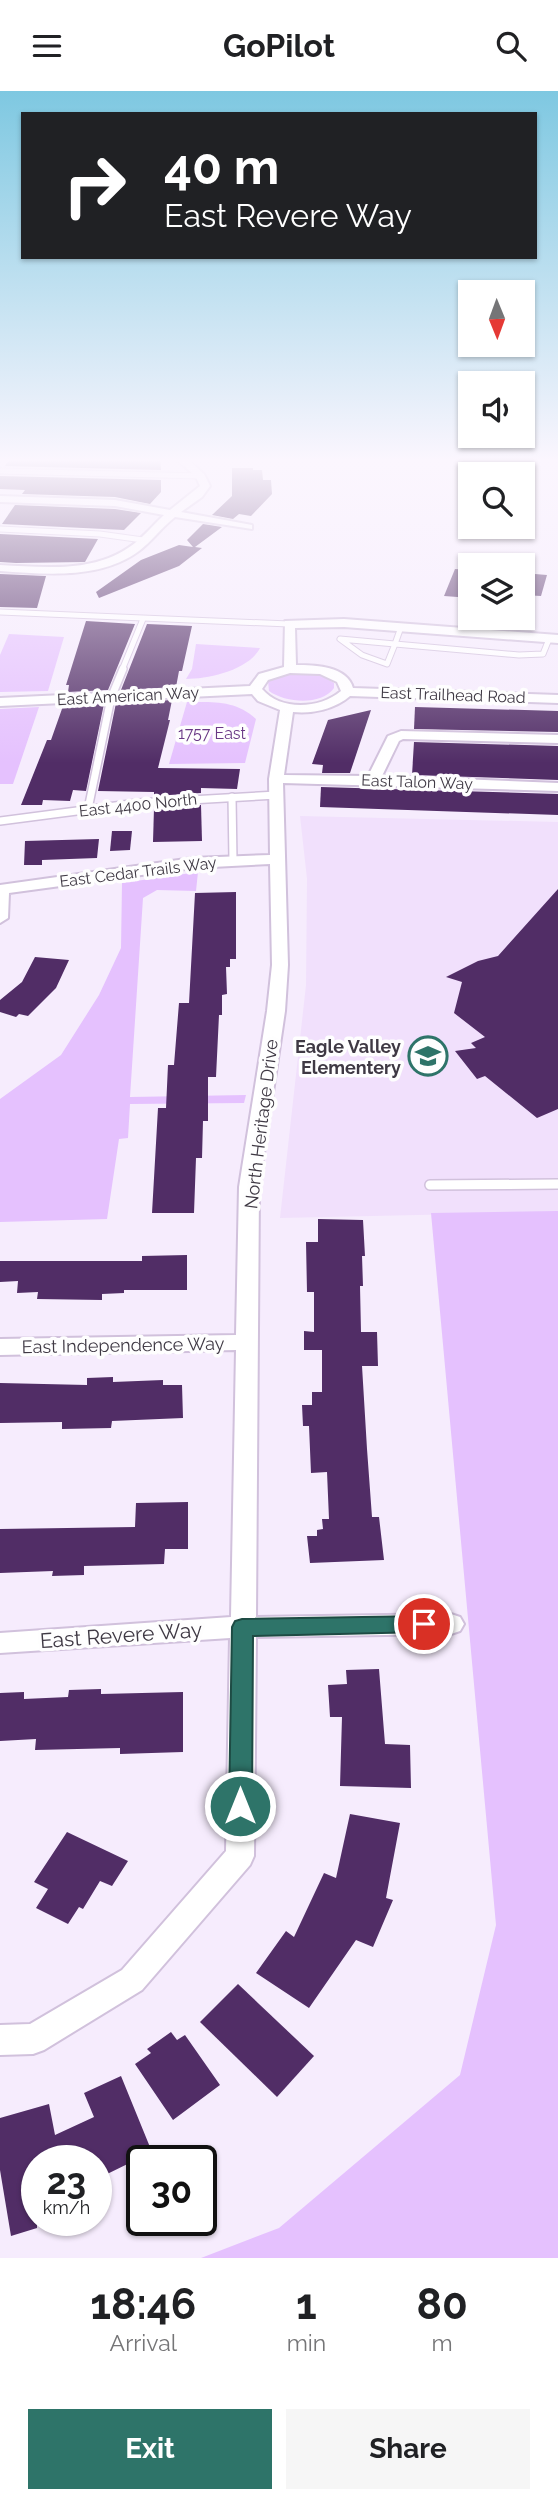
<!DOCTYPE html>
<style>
:root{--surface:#fff;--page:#f6f6f6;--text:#202124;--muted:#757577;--accent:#2e7469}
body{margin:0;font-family:Raleway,sans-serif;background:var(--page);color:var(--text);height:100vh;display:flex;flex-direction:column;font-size:26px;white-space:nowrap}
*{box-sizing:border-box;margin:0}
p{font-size:23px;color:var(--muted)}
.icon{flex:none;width:38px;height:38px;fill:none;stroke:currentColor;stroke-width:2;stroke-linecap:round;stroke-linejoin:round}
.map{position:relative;height:2167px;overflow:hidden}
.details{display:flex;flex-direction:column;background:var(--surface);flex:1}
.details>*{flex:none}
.hud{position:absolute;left:21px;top:21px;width:516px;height:147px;border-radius:0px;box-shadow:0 2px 5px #0004;background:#202124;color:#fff;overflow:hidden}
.needle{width:46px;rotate:179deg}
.controls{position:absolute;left:458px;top:189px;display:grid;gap:14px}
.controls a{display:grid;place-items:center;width:77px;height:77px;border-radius:0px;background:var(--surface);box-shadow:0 2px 5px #0004;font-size:35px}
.speed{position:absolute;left:21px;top:2054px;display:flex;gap:14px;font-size:35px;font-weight:700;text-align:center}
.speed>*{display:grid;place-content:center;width:91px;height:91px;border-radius:50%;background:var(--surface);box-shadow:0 2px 5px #0004;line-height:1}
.speed small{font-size:18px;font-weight:400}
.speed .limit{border:4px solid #111;border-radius:10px;background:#fff;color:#111}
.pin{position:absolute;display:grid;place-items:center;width:60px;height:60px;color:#fff;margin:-30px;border:4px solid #fff;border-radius:50%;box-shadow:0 2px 7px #0007}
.me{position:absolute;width:77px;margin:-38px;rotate:0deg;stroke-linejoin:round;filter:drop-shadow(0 0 5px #0008)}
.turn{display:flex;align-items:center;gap:24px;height:147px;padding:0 28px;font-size:32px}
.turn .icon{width:91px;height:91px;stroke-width:2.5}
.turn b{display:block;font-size:49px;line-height:60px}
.eta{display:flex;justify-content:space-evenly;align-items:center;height:119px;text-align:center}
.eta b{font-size:42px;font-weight:700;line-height:49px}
.action{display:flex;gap:14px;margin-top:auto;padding:14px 28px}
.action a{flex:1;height:80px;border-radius:0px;background:var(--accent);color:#fff;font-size:28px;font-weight:700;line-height:80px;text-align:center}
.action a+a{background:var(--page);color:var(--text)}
header{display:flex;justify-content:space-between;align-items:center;height:91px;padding:0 28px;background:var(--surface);font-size:32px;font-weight:700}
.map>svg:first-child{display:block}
.built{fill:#f1e0fc}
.green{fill:#e5c1fe}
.building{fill:#512d66}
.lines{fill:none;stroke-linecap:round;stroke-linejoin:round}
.service-far2-casing{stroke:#d1c1dc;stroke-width:7}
.service-far1-casing{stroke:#d1c1dc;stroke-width:10}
.service-casing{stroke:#d1c1dc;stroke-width:12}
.minor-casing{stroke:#d1c1dc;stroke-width:4}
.service-far2{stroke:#fff;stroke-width:5}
.service-far1{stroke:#fff;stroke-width:7}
.service{stroke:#fff;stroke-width:9}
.minor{fill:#fff;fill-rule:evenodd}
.route{fill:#2e7469;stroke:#1e4b44;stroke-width:2}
.labels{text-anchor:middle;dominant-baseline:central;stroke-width:7;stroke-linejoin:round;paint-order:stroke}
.far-street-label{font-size:16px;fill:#3f3944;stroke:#fefefe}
.far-park-label{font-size:16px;fill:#693885;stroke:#fefefe}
.poi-label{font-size:18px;font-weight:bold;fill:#3f3944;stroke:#fefefe;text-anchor:end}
.street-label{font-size:18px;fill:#3f3944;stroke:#fefefe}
.near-street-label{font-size:21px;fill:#3f3944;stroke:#fefefe}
</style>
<header><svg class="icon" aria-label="menu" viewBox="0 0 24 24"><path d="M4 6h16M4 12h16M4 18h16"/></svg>GoPilot<svg class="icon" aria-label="search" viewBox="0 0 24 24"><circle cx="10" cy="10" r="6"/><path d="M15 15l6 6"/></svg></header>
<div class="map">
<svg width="558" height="2167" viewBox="0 0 558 2167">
<rect width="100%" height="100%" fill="#f6ecfd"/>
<path class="built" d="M300,725L558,731V1121L280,1127L306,894L307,788Z"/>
<g class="green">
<path d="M9,543L64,546L48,600L0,601V564Z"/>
<path d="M196,553L260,557C249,579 209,588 186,588L192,578Z"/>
<path d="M291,581L322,584L334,592V597C321,615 286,612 269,600L268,590Z"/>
<path d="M187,611C213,611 236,609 256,628L245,672L169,673Z"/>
<path d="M39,616L13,693H0V618Z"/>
<path d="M198,781L196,800L157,799L143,807L130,1006L246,1004L244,1012L130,1013L128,1047L119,1048L107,1128L0,1131V1008L61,964L99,904L121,857L122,792Z"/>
<path d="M558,1120V2167H201L279,2137L460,1984L496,1834L431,1122Z"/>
</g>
<g class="building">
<path d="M9,368H160L161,379L5,375Z"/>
<path d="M232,377H253V379H262L263,389H271L272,403L251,425L239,423L233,428L212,424L232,405Z"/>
<path d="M0,385L161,389V401L150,413L115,406L22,403L25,399L0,398Z"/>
<path d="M15,414L115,418L141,422L124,439L2,433Z"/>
<path d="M203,433L222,436L195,456L202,457L179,475L99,507L96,501L141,469L179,454L193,456L187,449Z"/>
<path d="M0,443L98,448L85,471L16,472L0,471Z"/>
<path d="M455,478L471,479V507L444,505Z"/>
<path d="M523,482L547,484L541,505L523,504Z"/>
<path d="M0,483L46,485L37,517L0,516Z"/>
<path d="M86,530L135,533L108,599L68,601L69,594H66Z"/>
<path d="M147,533L192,535L182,580H179L176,596L121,599Z"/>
<path d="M172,609L168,629H170L158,677L240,678L237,698L201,697V702L154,705V701L98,700L116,612Z"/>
<path d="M104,613L86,700L73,699L70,710L43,709L42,714H21L47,649H51L63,615Z"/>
<path d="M415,616L558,620V641L414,638Z"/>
<path d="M371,619L350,682H322L323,674L312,673L328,629Z"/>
<path d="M414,651L558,655V689L412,684Z"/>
<path d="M321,696L558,703V724L320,716Z"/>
<path d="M201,714L202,750L153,751L154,717Z"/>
<path d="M112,740H132L130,759L110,760Z"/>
<path d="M99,748L97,767L42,769V774H24L25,750Z"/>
<path d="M558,798V1018L537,1027L485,985L477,988L455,960L476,957L471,952L485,946L454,922L462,891L446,886L478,870L498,865Z"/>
<path d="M236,801V868H230V876H226L227,903L222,904V924H219L216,986H208V1030H203L202,1067H196L194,1122H152L158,1017H166L168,974H174L179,912H189L195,802Z"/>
<path d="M35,866L69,869L56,897L28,925L19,923L16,926L0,921V909L22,891Z"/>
<path d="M318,1128L363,1129L365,1165H362L363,1195H360L361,1241H377L378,1275H362L367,1358L372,1426H379L384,1469L310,1472L307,1445H317V1439L323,1438L322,1428H329L327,1381L311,1382L309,1335H303L302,1314H312V1301H322V1259H304V1240L314,1241V1201H307L306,1151H318Z"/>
<path d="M187,1164V1199H124V1202L102,1203V1209L37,1208L38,1201L17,1202L18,1190L0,1191V1170H142V1165Z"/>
<path d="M113,1286V1291L163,1289V1294H182L183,1327L112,1330L111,1337L62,1338V1331L0,1332V1292L87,1294V1287Z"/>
<path d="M188,1411V1458H165L164,1473L84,1475V1484L52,1485L53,1480L0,1482V1438L135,1436L136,1412Z"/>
<path d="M379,1578L385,1653L410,1654L411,1697L340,1695L342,1626H330L328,1594L347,1593L346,1579Z"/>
<path d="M101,1598V1603L183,1601V1661L120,1663V1657L35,1659L36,1648L0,1650V1602L24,1601V1608L68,1606L69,1599Z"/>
<path d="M350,1723L400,1732L386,1807L393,1809L373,1856L356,1849L309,1917L256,1882L286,1840L294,1846L324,1782L336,1787Z"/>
<path d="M67,1741L128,1770L112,1795L100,1790L83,1818L79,1816L68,1833L36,1817L48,1798L34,1791Z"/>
<path d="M238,1893L314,1965L277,2006L200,1931Z"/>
<path d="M171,1941L177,1949L185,1944L220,1994L173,2029L135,1973L151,1962L147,1958Z"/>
<path d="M121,1985L152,2061L99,2087L96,2070H37V2137L11,2145L0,2079V2027L49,2013L55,2044L94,2026L84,2002Z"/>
</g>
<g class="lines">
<g class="service-far2-casing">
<g id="service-far2">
<path d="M0,380L200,385"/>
<path d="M0,438L100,443L143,449"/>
<path d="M0,521L289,533"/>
<path d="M340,548L395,553L387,573L362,564Z"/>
<path d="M395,553L519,564L543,563L549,548"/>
<path d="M395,553L401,536"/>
<path d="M122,579L143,528"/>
</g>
</g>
<g class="service-far1-casing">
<g id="service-far1">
<path d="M232,706L233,770"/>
<path d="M88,718L111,607L123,578"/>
<path d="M0,730L138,712L277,704"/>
</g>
</g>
<g class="service-casing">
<path id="service" d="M430,1094L558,1093"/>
</g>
<g class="minor-casing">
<g id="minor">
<path d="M176,368H187L204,383L210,395L202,406L181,421L252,434V438L175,426C162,436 152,450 139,460C100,489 45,483 0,480V474C42,476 91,482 128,457C141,449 152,435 164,424L115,415L0,411V405L115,409L170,419L200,395L196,386Z"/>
<path d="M344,528L558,544V552L344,536L295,537L296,574C315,574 347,575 353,597L558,604V612L350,605C335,618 313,623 293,621L284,684L368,685L388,645L401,640L558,644V652L403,648L399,650L382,685L558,692V700L283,692L288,874L285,920L259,1096L256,1526L451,1523L460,1526L464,1533L460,1540L451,1543L256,1546L254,1765L250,1774L142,1899L44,1959L33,1963L0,1964V1934L30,1933L122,1879L226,1760L230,1547L0,1562V1542L231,1526L236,1259L0,1264V1248L236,1244L239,1096L267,920L272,874L270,773L193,777L9,802L8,827L0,832V794L193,767L270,764L269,688L280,619L258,610L252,603L0,615V607L250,595L259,583L284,576L285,530ZM290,582L320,583L337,591L341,600C319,618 281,620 262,598L268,589Z"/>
</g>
</g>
<use href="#service-far2" class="service-far2"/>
<use href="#service-far1" class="service-far1"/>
<use href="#service" class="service"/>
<use href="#minor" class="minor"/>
</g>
<linearGradient id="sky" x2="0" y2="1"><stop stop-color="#7ec8e1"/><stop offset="0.55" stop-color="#fbf6fe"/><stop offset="1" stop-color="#fbf6fe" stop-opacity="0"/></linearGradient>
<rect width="558" height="672" fill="url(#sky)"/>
<path class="route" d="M424,1525L431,1527L434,1533L431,1539L424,1541L253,1545L252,1715L248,1722L240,1725L232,1722L229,1715L232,1536L235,1530L242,1528Z"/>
<defs>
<g id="school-ring" transform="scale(2.0125)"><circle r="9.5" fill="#fefefe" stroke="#2e7469" stroke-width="1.5"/><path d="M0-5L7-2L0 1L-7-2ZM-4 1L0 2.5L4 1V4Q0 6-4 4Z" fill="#2e7469"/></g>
</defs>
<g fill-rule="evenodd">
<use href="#school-ring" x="428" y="965"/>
</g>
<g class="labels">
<g class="far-street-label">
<text transform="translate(453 604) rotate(2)">East Trailhead Road</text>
<text transform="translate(128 605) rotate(-3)">East American Way</text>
<text transform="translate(417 691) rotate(2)">East Talon Way</text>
<text transform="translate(138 714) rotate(-6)">East 4400 North</text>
<text transform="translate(138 781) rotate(-7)">East Cedar Trails Way</text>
</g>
<g class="far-park-label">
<text x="212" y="642">1757 East</text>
</g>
<g class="poi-label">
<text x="401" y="955">Eagle Valley<tspan x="401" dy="21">Elementery</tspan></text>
</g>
<g class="street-label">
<text transform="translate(261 1033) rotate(-83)">North Heritage Drive</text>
<text transform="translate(123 1254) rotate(-1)">East Independence Way</text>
</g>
<g class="near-street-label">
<text transform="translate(121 1544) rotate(-4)">East Revere Way</text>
</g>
</g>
</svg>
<div class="controls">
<a><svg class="needle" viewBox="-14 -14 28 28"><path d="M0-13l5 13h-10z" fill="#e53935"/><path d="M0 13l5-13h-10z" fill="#757577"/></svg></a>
<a><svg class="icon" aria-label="sound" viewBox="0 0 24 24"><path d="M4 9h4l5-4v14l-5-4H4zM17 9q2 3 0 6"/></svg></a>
<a><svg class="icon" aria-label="search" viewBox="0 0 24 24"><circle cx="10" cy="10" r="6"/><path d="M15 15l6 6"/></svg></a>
<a><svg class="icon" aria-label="layers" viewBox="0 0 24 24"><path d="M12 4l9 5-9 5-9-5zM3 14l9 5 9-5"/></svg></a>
</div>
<div class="speed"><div>23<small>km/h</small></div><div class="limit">30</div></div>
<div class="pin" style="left:424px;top:1533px;background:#d93025"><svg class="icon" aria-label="arrive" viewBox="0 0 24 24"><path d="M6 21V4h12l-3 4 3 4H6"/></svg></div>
<svg class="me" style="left:240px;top:1715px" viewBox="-20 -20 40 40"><circle r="17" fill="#2e7469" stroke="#fff" stroke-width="3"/><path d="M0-11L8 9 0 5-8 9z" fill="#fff"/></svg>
<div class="hud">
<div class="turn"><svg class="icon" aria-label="right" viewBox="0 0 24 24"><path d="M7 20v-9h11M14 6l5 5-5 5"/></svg><div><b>40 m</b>East Revere Way</div></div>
</div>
</div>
<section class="details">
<div class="eta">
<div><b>18:46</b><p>Arrival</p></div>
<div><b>1</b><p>min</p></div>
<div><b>80</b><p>m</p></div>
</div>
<div class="action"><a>Exit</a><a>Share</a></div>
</section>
